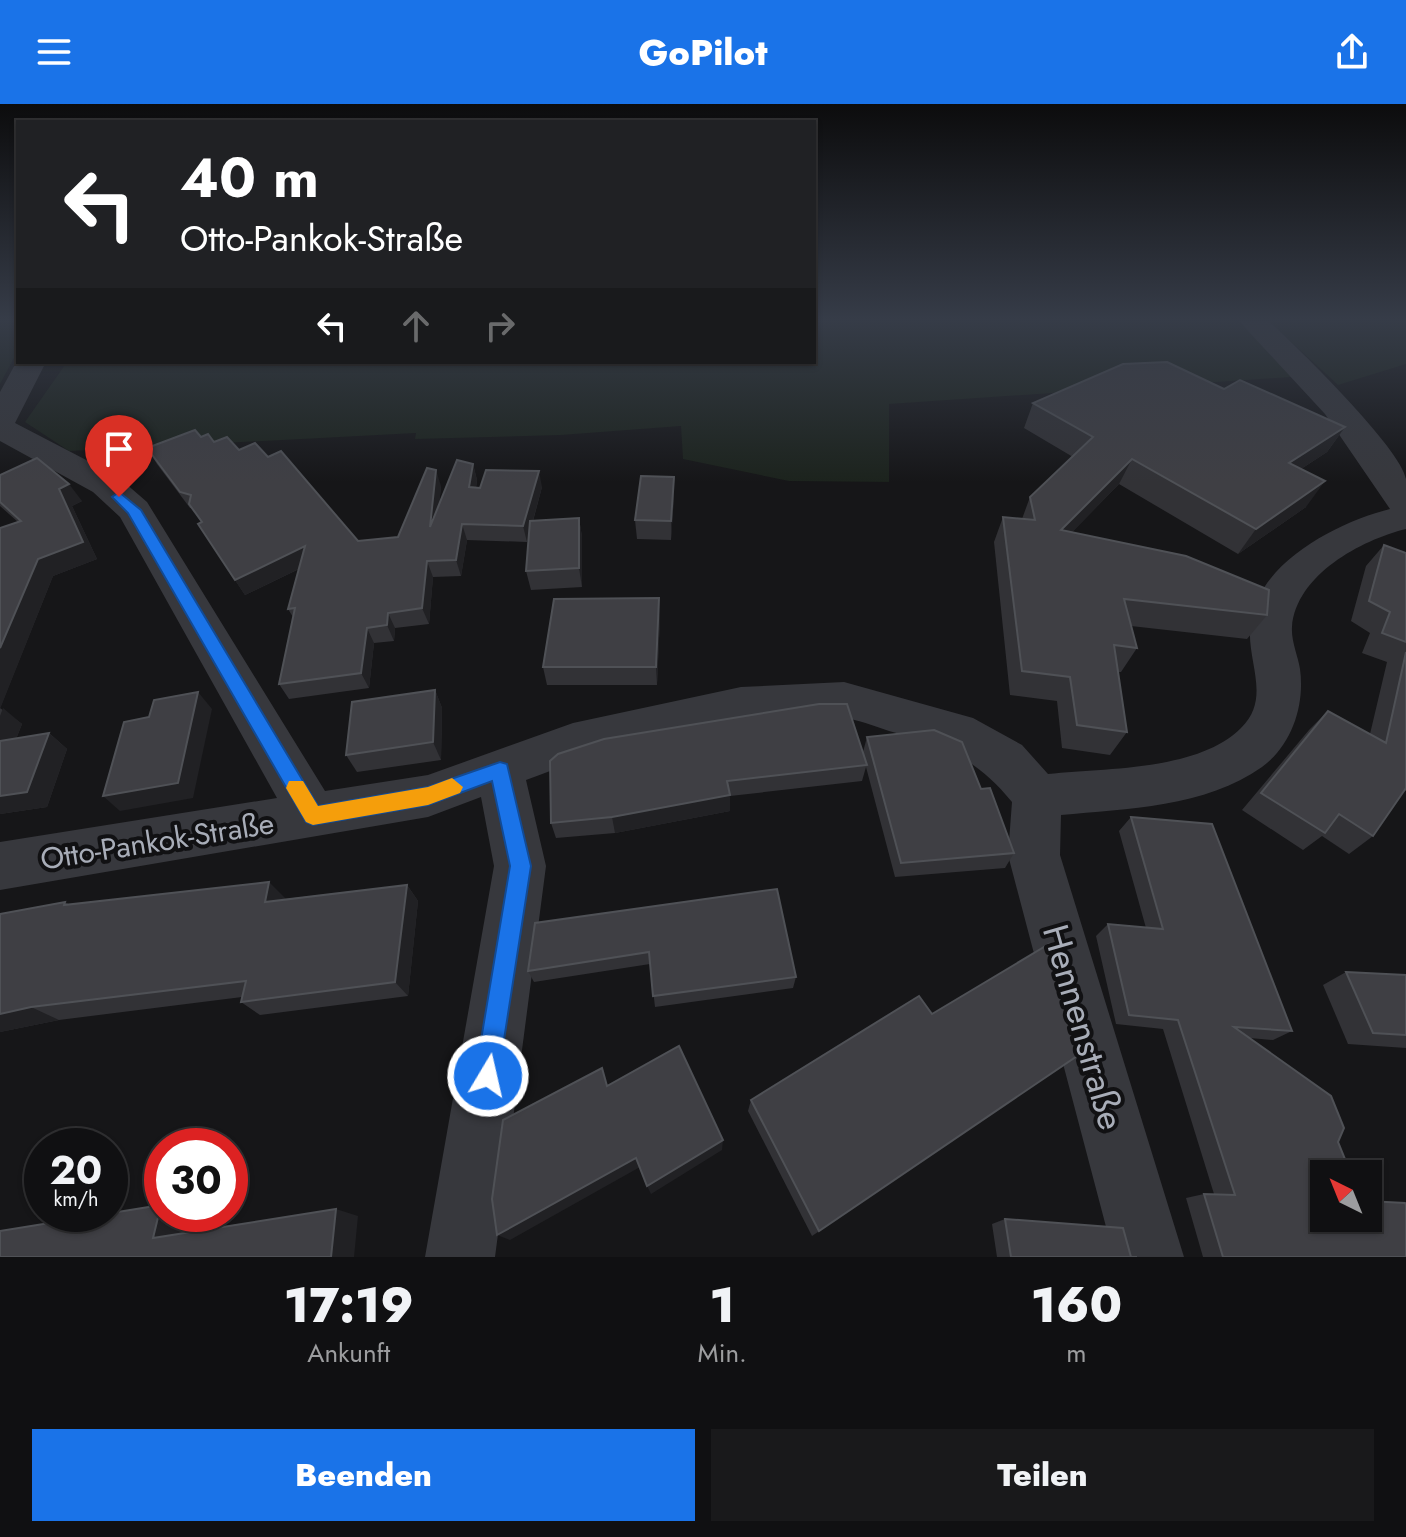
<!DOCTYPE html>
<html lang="de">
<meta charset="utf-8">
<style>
:root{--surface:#101012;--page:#19191b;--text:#f1f3f6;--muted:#9c9d9f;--line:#303032;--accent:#1a73e8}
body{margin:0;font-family:Jost,sans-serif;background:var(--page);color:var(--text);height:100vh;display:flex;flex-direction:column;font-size:30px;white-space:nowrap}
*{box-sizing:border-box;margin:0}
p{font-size:26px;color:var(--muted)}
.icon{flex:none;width:44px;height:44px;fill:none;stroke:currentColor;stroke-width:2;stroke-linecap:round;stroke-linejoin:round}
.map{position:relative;height:1153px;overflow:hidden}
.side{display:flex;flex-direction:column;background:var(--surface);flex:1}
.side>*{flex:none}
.top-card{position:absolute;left:16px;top:16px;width:800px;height:244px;border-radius:0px;box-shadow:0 2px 6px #0004,0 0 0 2px var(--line);background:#202124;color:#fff;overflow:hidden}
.needle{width:52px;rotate:317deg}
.fabs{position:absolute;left:1310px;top:1056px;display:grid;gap:16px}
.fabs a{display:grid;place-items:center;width:72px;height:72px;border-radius:0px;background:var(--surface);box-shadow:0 2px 6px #0004,0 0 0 2px var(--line);font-size:40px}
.speed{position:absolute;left:24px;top:1024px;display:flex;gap:16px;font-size:40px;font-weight:700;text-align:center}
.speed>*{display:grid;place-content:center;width:104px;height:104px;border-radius:50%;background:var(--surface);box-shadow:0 2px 6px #0004,0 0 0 2px var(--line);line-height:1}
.speed small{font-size:20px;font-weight:400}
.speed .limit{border:12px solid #d22;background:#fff;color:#111}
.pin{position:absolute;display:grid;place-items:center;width:68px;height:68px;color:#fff;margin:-82px -34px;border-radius:50% 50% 50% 0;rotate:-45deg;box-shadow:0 0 8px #0007}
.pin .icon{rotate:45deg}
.me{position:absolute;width:88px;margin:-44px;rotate:9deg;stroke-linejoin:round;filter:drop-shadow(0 0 6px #0008)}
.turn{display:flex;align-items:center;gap:28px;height:168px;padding:0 32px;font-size:36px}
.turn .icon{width:104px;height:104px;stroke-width:2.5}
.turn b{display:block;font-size:56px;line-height:68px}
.lanes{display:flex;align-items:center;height:76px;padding:0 32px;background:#0003;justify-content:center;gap:40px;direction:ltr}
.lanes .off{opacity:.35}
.eta{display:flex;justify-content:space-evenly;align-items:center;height:136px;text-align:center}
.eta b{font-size:48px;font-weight:800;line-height:56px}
.button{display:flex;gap:16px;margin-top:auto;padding:16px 32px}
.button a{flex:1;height:92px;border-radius:0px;background:var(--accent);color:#fff;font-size:32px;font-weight:800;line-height:92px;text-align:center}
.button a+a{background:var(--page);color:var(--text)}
header{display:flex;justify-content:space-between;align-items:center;height:104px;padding:0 32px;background:var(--accent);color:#fff;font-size:36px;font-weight:800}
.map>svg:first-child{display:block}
.green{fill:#1c231d}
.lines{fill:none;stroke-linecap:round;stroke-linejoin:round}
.minor{fill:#37383d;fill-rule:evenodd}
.wall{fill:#323236}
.shaded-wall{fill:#212124}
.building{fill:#3f3f44;stroke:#4f5156;stroke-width:2}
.route{fill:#1a73e8;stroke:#114b97;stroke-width:2}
.slow{fill:#f59e0b}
.labels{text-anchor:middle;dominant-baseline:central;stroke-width:8;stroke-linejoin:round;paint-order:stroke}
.street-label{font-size:30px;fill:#a8adb8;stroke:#111113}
.near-street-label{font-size:36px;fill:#a8adb8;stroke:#111113}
</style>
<header><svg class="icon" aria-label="menu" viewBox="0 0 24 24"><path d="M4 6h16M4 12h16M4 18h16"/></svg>GoPilot<svg class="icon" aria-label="share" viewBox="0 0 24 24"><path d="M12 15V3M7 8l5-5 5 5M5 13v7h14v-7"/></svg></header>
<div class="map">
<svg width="1406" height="1153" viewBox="0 0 1406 1153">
<rect width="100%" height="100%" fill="#161618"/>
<g class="green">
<path d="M0,217H18V246L0,280Z"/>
<path d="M814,217H1236L1266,240L1291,273L889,300V378L789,377L683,355L681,322L561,331L415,335L416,329L69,347L25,318L67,258H814Z"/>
<path d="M1269,217H1406V260L1338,281Z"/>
</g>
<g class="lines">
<path class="minor" d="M1239,217H1269C1296,242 1401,344 1406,375C1406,391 1406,409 1406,425C1361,436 1296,471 1292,523C1291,537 1298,552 1300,565C1305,601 1292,641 1262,663C1206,703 1126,705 1061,711L1060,751L1184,1153H1114L1008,751L1012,698C974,652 945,643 889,627C874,622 857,615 842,614C744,609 617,641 526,676L546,762L495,1153H425L494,762L481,693L428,713L0,786V738L277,694L120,413L93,388L0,337V288L18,255L46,258L15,319L117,372L147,398L325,687L428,671L573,619L741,583L844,578L973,614L1022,641L1048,670C1105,664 1198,667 1241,624C1271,595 1248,560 1250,525C1253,461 1337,418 1390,405L1325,310Z"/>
</g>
<g class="wall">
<path d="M1224,285L1345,323L1327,348L1301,365L1306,403L1238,450L1119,380L1072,428L1267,511L1247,535L1131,522L1137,544L1121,568H1118L1127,628L1110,651L1062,644L1057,597L1010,591L994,438L1003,413L1022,415L1030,393L1073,353L1024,324L1033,299Z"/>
<path d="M201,333L239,346L268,353L358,437L398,433L441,382L439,401L473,360L477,376L476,384L542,383L533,417L579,414L582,433V483L531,486L526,467L529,431L527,438L467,436L461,472L433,473L429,520L395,524L394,537L374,539L369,584L289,595L279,580L293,513L288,505L299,465L245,491L198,420L201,418L192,404H190L157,360L147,344Z"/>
<path d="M0,371L82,397L72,402L97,455L53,472L0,604L22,620L16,635L49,629L67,645L47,703L0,710V424L18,418L0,402Z"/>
<path d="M674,373V392L671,436L637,435L635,416Z"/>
<path d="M1384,441L1406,449V687L1404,686L1373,732L1349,750L1322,732L1303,746L1242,706L1309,626L1328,607L1370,630L1387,558L1362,549L1370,529L1351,517L1366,462Z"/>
<path d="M660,513L657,581H547L543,563Z"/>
<path d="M435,586L442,604L441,656L357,668L346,651Z"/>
<path d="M867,633L981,685L1014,749L1005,764L895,773L866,663L862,677L730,692V707L615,729L556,734L551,719L550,657L863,648Z"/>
<path d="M1131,713L1292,927L1273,936L1250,934L1324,1070L1406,1153H1203L1186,1094L1204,1090H1214L1163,925L1116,920L1096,832L1108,820L1146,824L1119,727Z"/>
<path d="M407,781L418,797L408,892L260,911L241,898L242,893L59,916L0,928V810L65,798L70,801L285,795Z"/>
<path d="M535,819L796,873L793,884L655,903L650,860L534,878L528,867Z"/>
<path d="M1346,868L1406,871V944L1348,940L1323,881Z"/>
<path d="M932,910L1080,950L812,1132L748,1007L751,996Z"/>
<path d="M1005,1115L1131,1153H1137H997L992,1120Z"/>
</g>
<g class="shaded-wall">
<path d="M1345,323L1327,348L1272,384L1289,359Z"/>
<path d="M1132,355L1119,380L1050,451L1061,426Z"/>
<path d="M473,360L477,376L473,399L469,383Z"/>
<path d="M436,366L441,382L436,439L430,423Z"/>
<path d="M539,367L542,383L527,438L523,422Z"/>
<path d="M674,373V392L671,436V417Z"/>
<path d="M1325,377L1306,403L1238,450L1256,425Z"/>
<path d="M69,380L82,397L72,402L97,455L53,472L0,605V544L59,385Z"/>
<path d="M579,414L582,433V483L579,464Z"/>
<path d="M462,420L467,436L461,472L456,456Z"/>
<path d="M305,442L313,458L245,491L235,476Z"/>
<path d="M427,457L433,473L429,520L422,504Z"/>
<path d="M659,494L660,513L657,581L656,563Z"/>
<path d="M388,509L395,524L394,537L387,521Z"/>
<path d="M367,524L374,539L369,584L361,569Z"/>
<path d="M435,586L442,604L441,656L433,638Z"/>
<path d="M198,588L212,605L193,694L120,707L103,692Z"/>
<path d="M3,604L22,620L8,655L0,649V612Z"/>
<path d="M49,629L67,645L47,703L0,710V692Z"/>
<path d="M730,691V707L615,729L612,713Z"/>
<path d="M269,778L286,795L281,814L265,798Z"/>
<path d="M407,781L418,797L408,892L395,878Z"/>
<path d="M31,903L59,916L0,928V910Z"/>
<path d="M723,1036L722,1046L651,1090L647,1082Z"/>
<path d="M636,1054L640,1063L510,1136L497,1131Z"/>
<path d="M161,1101L162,1110H192L186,1139L153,1134Z"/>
<path d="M336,1105L358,1112L354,1153H331Z"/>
</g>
<g class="building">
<path d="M1167,258L1224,285L1240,276L1345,323L1289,359L1325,377L1256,425L1132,355L1061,426L1186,452L1269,486L1267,511L1124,495L1137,544L1114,541L1127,628L1077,621L1070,573L1022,567L1003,413L1035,416L1030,393L1093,333L1033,299L1123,260Z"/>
<path d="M195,326L201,333L208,330L214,338L227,333L239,346L255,339L268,353L281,347L358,437L398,433L427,364L436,366L430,423L457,356L473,360L469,383L480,384L486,366L539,367L523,422L462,420L456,456L427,457L422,504L388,509L387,521L367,524L361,569L279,580L295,504L288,505L305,442L235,476L198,420L202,418L189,400L191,391L180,388L147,344Z"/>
<path d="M37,354L69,380L59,385L83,438L38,455L0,544V424L21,417L0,398V371Z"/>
<path d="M641,372L674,373L671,417L635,416Z"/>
<path d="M579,414V464L526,467L530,417Z"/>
<path d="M1384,441L1406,449V538L1382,529L1390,508L1369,497Z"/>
<path d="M659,494L656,563H543L554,495Z"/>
<path d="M1406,548V684L1373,732L1339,710L1325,729L1261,689L1328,607L1386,639Z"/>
<path d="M435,586L433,638L346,651L352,598Z"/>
<path d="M198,588L178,679L103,692L124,618L149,613L154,596Z"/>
<path d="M819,600H847L867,661L727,677L730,691L612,713L551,719L550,657L558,650L604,635Z"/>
<path d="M934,626L962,638L981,685L990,684L1014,749L901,759L867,633Z"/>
<path d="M49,629L27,688L0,692V637Z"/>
<path d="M1131,713L1212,720L1292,927L1234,923L1331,992L1344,1024L1338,1038L1351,1070H1324V1114H1368V1097L1405,1099L1406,1101V1153H1223L1204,1090L1235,1091L1178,916L1129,911L1108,820L1163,825Z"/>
<path d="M269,778L265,798L407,781L395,878L241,898L246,877L31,903L0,910V810L65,798L64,801Z"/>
<path d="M777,785L796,873L653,892L649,848L528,867L535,819Z"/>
<path d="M1049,840L1080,950L819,1127L751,996L919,892L932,910Z"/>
<path d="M1346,868L1406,871V931L1373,929Z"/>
<path d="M679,942L723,1036L647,1082L636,1054L497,1131L492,1095L503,1016L602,964L607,982Z"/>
<path d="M161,1101L153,1134L336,1105L331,1153H0V1127Z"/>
<path d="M1005,1115L1123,1124L1131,1153H1137H1011Z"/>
</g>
<linearGradient id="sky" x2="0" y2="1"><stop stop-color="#0c0c0d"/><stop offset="0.57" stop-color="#363c48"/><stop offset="1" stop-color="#363c48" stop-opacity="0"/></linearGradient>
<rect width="1406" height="378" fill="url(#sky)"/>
<path class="route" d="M119,388L141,406L318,702L428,683L500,658L507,660L531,762L497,981L488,985L479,981L475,972L510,762L492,677L428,701L313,721L306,718L128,409L112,393Z"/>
<path class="slow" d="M452,674L463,683L460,689L428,701L313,721L306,718L286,684L289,677H303L318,702L428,683Z"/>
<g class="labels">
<g class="street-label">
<text transform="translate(157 737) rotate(-9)">Otto-Pankok-Straße</text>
</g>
<g class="near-street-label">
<text transform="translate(1084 923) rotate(74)">Hennenstraße</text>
</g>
</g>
</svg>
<div class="fabs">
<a><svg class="needle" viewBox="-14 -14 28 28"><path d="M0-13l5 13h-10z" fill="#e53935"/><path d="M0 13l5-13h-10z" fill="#9c9d9f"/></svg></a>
</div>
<div class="speed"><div>20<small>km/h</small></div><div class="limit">30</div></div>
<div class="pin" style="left:119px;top:393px;background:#d93025"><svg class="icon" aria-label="arrive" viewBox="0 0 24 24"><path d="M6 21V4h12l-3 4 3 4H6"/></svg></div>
<svg class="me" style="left:488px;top:972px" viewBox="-20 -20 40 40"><circle r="17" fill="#1a73e8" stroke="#fff" stroke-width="3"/><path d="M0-11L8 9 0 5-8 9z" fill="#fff"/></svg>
<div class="top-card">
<div class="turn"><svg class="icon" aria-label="left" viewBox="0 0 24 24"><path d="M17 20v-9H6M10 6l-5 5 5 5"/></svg><div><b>40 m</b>Otto-Pankok-Straße</div></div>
<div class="lanes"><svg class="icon" aria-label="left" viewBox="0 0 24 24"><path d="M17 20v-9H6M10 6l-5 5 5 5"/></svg><svg class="icon off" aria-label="ahead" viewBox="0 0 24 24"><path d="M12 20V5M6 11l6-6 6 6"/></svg><svg class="icon off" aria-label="right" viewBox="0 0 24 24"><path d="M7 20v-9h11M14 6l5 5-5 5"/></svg></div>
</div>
</div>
<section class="side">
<div class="eta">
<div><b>17:19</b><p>Ankunft</p></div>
<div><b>1</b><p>Min.</p></div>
<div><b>160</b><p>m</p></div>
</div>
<div class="button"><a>Beenden</a><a>Teilen</a></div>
</section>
